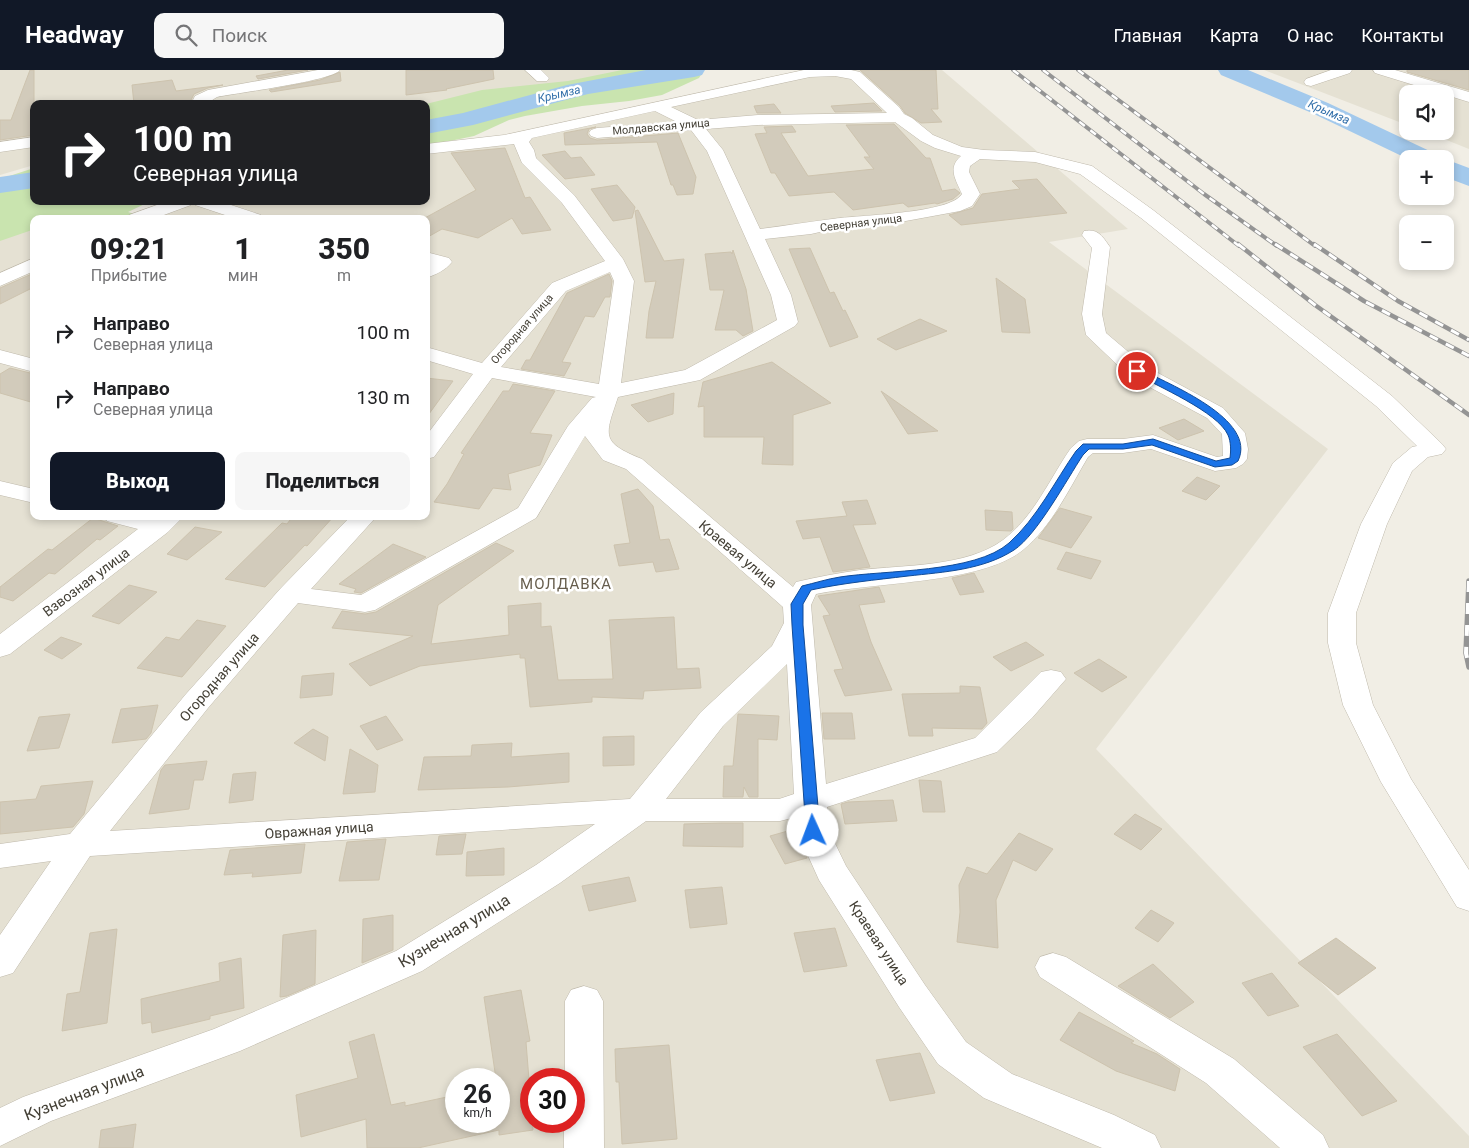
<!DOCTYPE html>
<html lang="ru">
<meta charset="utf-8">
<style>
:root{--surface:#fff;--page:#f6f6f6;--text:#202124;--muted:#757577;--accent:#111827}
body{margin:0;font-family:Roboto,sans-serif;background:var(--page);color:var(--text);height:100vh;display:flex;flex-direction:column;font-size:19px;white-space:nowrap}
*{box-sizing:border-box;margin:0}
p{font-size:16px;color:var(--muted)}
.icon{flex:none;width:28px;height:28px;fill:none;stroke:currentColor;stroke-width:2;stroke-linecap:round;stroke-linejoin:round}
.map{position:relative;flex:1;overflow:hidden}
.panel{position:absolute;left:30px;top:145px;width:400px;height:305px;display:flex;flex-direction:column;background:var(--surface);border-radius:10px;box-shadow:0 2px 8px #0003}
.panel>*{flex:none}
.hud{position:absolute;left:30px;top:30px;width:400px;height:105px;border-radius:10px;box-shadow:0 2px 8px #0003;background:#202124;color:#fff;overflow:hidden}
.fabs{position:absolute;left:1399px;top:15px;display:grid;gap:10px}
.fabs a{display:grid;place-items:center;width:55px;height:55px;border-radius:10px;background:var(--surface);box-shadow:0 2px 8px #0003;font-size:25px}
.speed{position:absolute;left:445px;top:998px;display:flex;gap:10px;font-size:25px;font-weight:700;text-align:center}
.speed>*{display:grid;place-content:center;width:65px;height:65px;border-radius:50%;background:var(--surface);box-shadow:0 2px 8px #0003;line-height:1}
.speed small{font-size:12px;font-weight:400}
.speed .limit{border:8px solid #d22;background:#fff;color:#111}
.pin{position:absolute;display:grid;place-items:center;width:42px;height:42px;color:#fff;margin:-21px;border:2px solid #fff;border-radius:50%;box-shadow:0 1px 5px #0007}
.me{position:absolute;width:55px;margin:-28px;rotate:358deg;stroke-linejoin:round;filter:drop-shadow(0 0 4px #0008)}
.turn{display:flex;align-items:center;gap:18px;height:105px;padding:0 20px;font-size:22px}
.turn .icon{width:65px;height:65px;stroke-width:2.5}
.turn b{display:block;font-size:35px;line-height:42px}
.eta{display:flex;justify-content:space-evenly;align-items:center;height:85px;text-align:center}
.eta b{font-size:30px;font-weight:800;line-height:35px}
.cta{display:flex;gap:10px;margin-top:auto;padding:10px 20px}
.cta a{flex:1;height:58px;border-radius:10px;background:var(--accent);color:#fff;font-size:20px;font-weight:800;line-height:58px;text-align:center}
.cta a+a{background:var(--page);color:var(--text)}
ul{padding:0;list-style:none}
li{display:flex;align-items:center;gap:15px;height:65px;padding:0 20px}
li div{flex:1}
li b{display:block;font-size:19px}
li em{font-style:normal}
header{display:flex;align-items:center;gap:30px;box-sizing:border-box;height:70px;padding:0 25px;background:var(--accent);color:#fff}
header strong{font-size:24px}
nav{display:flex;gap:28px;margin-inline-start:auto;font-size:18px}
.search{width:350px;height:45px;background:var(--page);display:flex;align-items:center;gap:12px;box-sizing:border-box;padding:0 18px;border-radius:10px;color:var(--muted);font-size:19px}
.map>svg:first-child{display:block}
.residential{fill:#e5e1d3;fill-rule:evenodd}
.green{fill:#c9e4af}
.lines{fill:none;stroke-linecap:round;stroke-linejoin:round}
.river{fill:#a3c9ec;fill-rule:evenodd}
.building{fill:#d2cbbb;stroke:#cdc3ae}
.minor-casing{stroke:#bfb9ab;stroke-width:1}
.minor{fill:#fff;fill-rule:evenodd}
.rail-far2-casing{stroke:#949494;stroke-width:4}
.rail-far1-casing{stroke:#949494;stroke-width:4.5}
.rail-casing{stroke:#949494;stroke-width:5.5}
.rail-far2{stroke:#fff;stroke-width:2.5;stroke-dasharray:7;stroke-linecap:butt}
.rail-far1{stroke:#fff;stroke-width:3;stroke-dasharray:9;stroke-linecap:butt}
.rail{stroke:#fff;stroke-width:4;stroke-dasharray:11;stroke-linecap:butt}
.route{fill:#1a73e8;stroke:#114b97}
.labels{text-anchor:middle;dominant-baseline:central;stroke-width:5;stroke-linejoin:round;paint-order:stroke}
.far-street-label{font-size:11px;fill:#433f35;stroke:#fff}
.far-water-label{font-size:12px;font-style:italic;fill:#3370aa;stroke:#fff}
.street-label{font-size:14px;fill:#433f35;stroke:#fff}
.neighbourhood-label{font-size:15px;letter-spacing:1px;fill:#665d4c;stroke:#fff}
.near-street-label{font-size:16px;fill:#433f35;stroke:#fff}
</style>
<header>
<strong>Headway</strong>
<div class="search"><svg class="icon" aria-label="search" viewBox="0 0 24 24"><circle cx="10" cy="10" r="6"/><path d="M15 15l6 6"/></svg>Поиск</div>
<nav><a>Главная</a><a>Карта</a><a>О нас</a><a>Контакты</a></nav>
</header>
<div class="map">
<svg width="1469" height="1078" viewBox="0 0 1469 1078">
<rect width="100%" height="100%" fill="#f1eee5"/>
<g class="residential">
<path d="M0,0H653L426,34H34V95L0,105Z"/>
<path d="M817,0H942L1128,159L1049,172L1328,379L1096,679L1469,1066V1078H0V151L41,139L83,149H34V446H426V149H116L169,131H426V81L508,68ZM456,1009H499V1051H456ZM531,1009H574V1051H531Z"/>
<path d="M1264,0H1469V79L1424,61H1445V24H1408L1407,55Z"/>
</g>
<g class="green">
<path d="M622,0H704L699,8L662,25L629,31L582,36L525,46L509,50L474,66L426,76V34L482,20L568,11Z"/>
<path d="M34,98V131H151L128,142L141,146L140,149H96L76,146L34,149L32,160L0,171V109Z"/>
</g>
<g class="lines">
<g class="river">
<path d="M646,0H705L702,5L694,7L588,24L473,55L426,64V50L463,43L567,15Z"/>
<path d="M1218,0H1248L1328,33L1436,84L1440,89H1408L1312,43L1221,5Z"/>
<path d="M1445,89L1469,98V116L1445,107Z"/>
<path d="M34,102V118L0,123V107Z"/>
</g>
</g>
<g class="building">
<path d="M30,0H34V65L0,70V50H11Z"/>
<path d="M288,0H308L258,9L256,6Z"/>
<path d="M406,0H493L494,9L446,19L447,20L406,25Z"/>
<path d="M860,0H936L938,39H931L942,52L921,53L905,43L900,36Z"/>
<path d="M1407,0H1469V20L1407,2Z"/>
<path d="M340,2L341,11L271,22L269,20L320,10Z"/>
<path d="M172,10L176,21L223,15L208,18L194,24L189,34H134L132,15Z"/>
<path d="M874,33L882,41L835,42L831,36Z"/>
<path d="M774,34L781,43H757L754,36Z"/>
<path d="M894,54L926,88H930L942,121L955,119L960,123L953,129L937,134L935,133L908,137L903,133L853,140L834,122L789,126L775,103H771L755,64L767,63L764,57L792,56L796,62L781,63L808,106L874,99L864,87H870L846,55Z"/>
<path d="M596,57L589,59L587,64L590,68L597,70L678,63L696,107L693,124L677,125L673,115H671L657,72L565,75L564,63Z"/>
<path d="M505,78L525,128L530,127L551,160L522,164L512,148L478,168L442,159L426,168V149H423L476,120L451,83Z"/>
<path d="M565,81L571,88L581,87L595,105L565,109L542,85Z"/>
<path d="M1037,109L1067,143L961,155L949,145L973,138L982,124L1020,119L1012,111Z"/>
<path d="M617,115L635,137L632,148L613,151L591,119Z"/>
<path d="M638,140L664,191L684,189L673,268H646L649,241L656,211L645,212L635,141Z"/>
<path d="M810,178L830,223L834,222L843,241L845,240L858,267L830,277L789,179Z"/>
<path d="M733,180L746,219L753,261L743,266L736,260H715L724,220H710L705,184L731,182L732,184Z"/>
<path d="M34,203V217L0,234V218Z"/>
<path d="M609,204L612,211L610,227H605L594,247L585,246L562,292L571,293L564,306L521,299L526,290H530L567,223Z"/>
<path d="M996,208L1025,229L1030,263L1002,262Z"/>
<path d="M920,249L947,261L896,280L877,269Z"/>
<path d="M772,292L831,333L793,345V395L762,394L764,367H704V336L698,337L703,312Z"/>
<path d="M10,298L34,304V333L0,323V304Z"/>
<path d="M426,308L453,311L426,348Z"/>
<path d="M513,314L555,321L530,363L552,365L540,395L508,404L511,420L493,418L479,439L434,432L447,414L464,384L461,383L503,321H509Z"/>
<path d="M881,321L938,361L908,364Z"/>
<path d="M674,323L673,344L648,352L631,335Z"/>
<path d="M1184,349L1204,361L1178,370L1159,358Z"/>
<path d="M1197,407L1220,416L1206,430L1182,421Z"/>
<path d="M638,419L653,436L660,470L669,469L679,499L656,502L653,492L619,496L614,475L630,473L621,424Z"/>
<path d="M867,430L876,454L853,455L870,497L833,502L820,467L803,469L796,451L847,446L842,432Z"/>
<path d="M1060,438L1092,447L1071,478L1038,468Z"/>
<path d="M985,440L1012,442L1013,459L1011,461L986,460Z"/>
<path d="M293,446H334L307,476L305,475L265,517L225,509L282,453L287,454Z"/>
<path d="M93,448L118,456L100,470L97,469L55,504L49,503L13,531L0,527V517L48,479L52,480Z"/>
<path d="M195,457L222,462L187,490L167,484Z"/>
<path d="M496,473L514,481L438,535L431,574L509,565L508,536L541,533V557L551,556L558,610L613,609L609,550L674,547L677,599L699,598L701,618L644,621L643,629L592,627V632L530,637L525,588H520V584L420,596L370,616L349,594L413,566L332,558L342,541L365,544L376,542Z"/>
<path d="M393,474L426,487L361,523L354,522L356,519L339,514Z"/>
<path d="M1066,482L1101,491L1091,509L1057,499Z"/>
<path d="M974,503L984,522L960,525L952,508Z"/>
<path d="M129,515L157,522L119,554L92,546Z"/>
<path d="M879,517L885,532L859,535L871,572L892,620L845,626L834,600L843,599L823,546L830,545L818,526Z"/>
<path d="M197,550L226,556L182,607L137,598L166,567L179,570Z"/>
<path d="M61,567L82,574L62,589L44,580Z"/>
<path d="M1026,572L1044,585L1011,601L993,587Z"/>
<path d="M1099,589L1127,607L1102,622L1074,603Z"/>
<path d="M334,603L332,625L300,628L302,606Z"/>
<path d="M960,616L980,617L987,653L982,659L932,658L933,666H909L902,624L960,623Z"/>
<path d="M158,635L151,663L146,669L112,673L121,639Z"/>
<path d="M822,643H852L855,669H824Z"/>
<path d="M70,644L59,678L27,681L39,647Z"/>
<path d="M738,644L779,646L777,670L758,669V727H749L744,717L743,727H723L724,696H733Z"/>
<path d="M386,646L403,670L377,680L360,656Z"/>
<path d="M313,659L328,667L325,691L294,673Z"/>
<path d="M634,666V695L603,696V667Z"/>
<path d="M512,673L511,687L569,683V712L508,717L418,720L424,687L471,686L472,675Z"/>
<path d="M350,679L378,695L375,722L343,724Z"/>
<path d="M207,691L203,710H194L189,739L149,744L161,700L165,695Z"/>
<path d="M256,702L253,730L229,733L233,704Z"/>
<path d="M919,710L941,711L945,742H923Z"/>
<path d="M93,711L84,744L73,757L0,764V732L36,729L41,716Z"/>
<path d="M893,730L897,751L845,754L841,734L848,732Z"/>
<path d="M1135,744L1162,759L1141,780L1114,764Z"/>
<path d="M722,753H743V777L683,776L684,754Z"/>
<path d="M795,759L807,788L785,794L770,766Z"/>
<path d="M1019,763L1053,779L1036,801L1013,790L996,830L998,878L957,872L960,842L959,815L967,797L987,804Z"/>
<path d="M466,764L462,784L436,785L439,766Z"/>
<path d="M386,769L379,810L339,811L347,772Z"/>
<path d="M305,774L301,803L252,807L253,803L224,805L230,780Z"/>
<path d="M504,778V805L466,806L467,782Z"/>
<path d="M629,807L636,831L589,841L582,816Z"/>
<path d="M722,817L727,854L690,858L685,820Z"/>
<path d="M1151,840L1174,853L1158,872L1135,858Z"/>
<path d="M393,845V880L362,893L363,849Z"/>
<path d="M835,858L847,896L804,902L794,863Z"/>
<path d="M117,859L107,953L62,961L67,924L80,922L90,863Z"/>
<path d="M316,860L315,914L287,926L280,927L283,865Z"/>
<path d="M1336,868L1376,898L1338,925L1298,893Z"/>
<path d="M241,888L244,938L210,946V949L152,963L151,952L142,954L141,929L220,911L219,893Z"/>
<path d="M1153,894L1194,932L1170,948L1118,916Z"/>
<path d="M1272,903L1299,936L1268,946L1242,913Z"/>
<path d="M521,920L530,971L526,972L533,1060L499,1065V1060L418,1078H367L366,1049L301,1067L296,1025L358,1008L349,972L374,964L391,1035L405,1032V1036L456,1025V1051H499V1009H496L484,927Z"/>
<path d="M1079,942L1134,971L1131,973L1157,984L1180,999L1175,1021L1116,1001L1060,970Z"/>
<path d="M1337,964L1397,1031L1362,1046L1303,977Z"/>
<path d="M669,975L677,1069L622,1074L619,1012H616L615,979Z"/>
<path d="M920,983L935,1023L890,1031L876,990Z"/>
<path d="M136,1054L133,1078H99L101,1060Z"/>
</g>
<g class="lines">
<g class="minor-casing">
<g id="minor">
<path d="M318,0H340C332,11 236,23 217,27L206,34H191L195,26L208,20Z"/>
<path d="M525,0H541L549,8L547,11H537Z"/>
<path d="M804,0H851L860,2L899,37L904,44L912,48L933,65L962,77L984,80L1035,82L1092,96L1153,140L1392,326L1442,374L1446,379L1442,384L1428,387L1412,401L1387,454L1356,543V573L1373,635L1411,709L1469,800V841L1457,837L1381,712L1343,635L1328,573V543L1361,454L1393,393L1412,377L1417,376L1376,336L1141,148L1080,104L1035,92L980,89L970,96L969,102L980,124L972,136L960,141L873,157L833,159L811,164L765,169L791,225L798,252L795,256L700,310L618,327C605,366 600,372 642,389L793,517L796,512C817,507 839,503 860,500C904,495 967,497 1003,470C1034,447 1050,408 1071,378L1079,371L1087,369H1123L1153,365L1217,387L1223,386L1222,364L1207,348L1129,306L1086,265L1082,244L1092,178L1082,165L1084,161C1098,158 1103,167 1110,177L1102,244L1106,263L1145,296L1223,338L1245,363L1248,379L1247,389L1243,394L1236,398L1215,401L1151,379L1123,383H1093L1088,387C1069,419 1052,456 1023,480C981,514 872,512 816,524L811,535L826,714L975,668L1041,602L1051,600L1061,602L1066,609L1032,648L997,682L827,737L829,761L846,796L925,915L966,972L1012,1004L1114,1045L1155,1065L1161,1078H1102L984,1028L938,994L899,937L819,810L797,761L796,747L780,751H646L560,813L422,901L240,981L51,1051L0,1076V1038L23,1027L214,959L396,881L536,795L595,754L90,786L13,903L0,907V865L51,791L0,798V774L70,764L186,624L281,518L351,446H377L311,519L361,525L518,438L568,356L592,328L596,327L492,308L434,387L426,389V366L473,304L426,290V277L482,293L552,213L605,191L562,133L522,93L514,74L426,84V74L504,65ZM835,6L851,9L887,43L758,45L698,50L671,37L810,7ZM655,41L677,52L597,58L591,60L589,63L591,66L597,68L691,60L707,81L771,225L777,250L685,300L621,313L634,211L623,189L574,125L536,88L534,80L529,72L532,68ZM895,52L921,71L935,78L961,86C947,98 956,110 962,124C950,144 857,145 832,149C808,152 784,156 760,159L723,80L706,59L758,55ZM610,202L614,211L599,314L501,297L566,221ZM585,366L603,390L626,399L783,537L784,553L772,576L701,642L630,729L110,761L208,638L298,533L365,542L375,540L536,448ZM787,594L794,724L779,729H666L723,656Z"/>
<path d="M1331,0H1352L1350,3L1311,16L1306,15L1304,12L1306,9Z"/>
<path d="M1373,0H1395L1469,22V32L1375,3Z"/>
<path d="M34,67V77L0,82V72Z"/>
<path d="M168,131H219L261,145L264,149H237L195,135L193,132L191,135L153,149H126L129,145Z"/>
<path d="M426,182L449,188L452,192C446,200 435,205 426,208Z"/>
<path d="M34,188V201L0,216V203Z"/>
<path d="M0,280L34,289V302L0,293Z"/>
<path d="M0,411L34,419V433L0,425Z"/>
<path d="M104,446L153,448L156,446H184L168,462L10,584L0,587V564L138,459L107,451Z"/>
<path d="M1053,883L1066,887L1234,989L1323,1065L1329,1078H1280L1206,1013L1040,907L1035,897L1040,887Z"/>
<path d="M584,916L597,920L603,931L604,1078H564V1051H574V1009H565V931L571,920Z"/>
</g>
</g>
<use href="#minor" class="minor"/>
<g class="rail-far2-casing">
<g id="rail-far2">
<path d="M1013,0L1239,176"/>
<path d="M1043,0L1204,124L1277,176"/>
<path d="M1078,0L1315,176"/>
</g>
</g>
<g class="rail-far1-casing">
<g id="rail-far1">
<path d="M1238,174L1315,235L1469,345"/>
<path d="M1275,174L1364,231L1469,286"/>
<path d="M1314,174L1398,231L1469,270"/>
</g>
</g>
<g class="rail-casing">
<path id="rail" d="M1469,511L1466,583L1469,597"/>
</g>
<use href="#rail-far2" class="rail-far2"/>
<use href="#rail-far1" class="rail-far1"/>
<use href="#rail" class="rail"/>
</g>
<path class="route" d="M1134,299H1140C1168,314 1258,349 1238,391L1232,395L1215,397L1152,375L1123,379H1089L1083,385C1067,409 1037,465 1014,480C983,500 944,502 908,506C875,510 843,513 811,520L803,534V555L820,761L818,764H808L806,761L792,555L791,534L802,516C815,513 827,509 840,507C885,500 975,503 1009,473C1037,448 1055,411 1076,381L1083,374H1123L1153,369L1216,391L1230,388C1231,380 1231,372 1228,365C1218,342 1157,316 1134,303Z"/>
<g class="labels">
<g class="far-street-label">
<text transform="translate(661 57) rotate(-5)">Молдавская улица</text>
<text transform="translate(861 153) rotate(-7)">Северная улица</text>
<text transform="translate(522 259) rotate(-49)">Огородная улица</text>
</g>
<g class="far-water-label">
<text transform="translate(559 24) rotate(-13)">Крымза</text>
<text transform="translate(1329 42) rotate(24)">Крымза</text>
</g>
<g class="street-label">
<text transform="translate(738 484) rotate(40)">Краевая улица</text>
<text transform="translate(86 512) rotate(-37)">Взвозная улица</text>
<text transform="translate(219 607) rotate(-49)">Огородная улица</text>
<text transform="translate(319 760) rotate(-4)">Овражная улица</text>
<text transform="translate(879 873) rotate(57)">Краевая улица</text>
</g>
<g class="neighbourhood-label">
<text x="566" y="514">МОЛДАВКА</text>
</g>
<g class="near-street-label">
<text transform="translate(454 861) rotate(-31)">Кузнечная улица</text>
<text transform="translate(84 1023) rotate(-21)">Кузнечная улица</text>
</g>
</g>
</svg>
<div class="fabs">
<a><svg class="icon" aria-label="sound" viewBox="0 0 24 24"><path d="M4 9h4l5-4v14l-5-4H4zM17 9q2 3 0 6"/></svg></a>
<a>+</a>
<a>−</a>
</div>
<div class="speed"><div>26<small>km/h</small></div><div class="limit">30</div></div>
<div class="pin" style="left:1137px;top:301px;background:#d93025"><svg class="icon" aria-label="arrive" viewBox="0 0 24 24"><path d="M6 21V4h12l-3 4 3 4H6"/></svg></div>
<svg class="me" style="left:813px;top:761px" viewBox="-20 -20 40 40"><circle r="19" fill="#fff"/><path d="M0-13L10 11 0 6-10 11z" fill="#1a73e8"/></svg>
<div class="hud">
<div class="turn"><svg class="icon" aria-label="right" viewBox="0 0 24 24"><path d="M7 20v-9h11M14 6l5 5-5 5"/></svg><div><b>100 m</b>Северная улица</div></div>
</div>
<section class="panel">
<div class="eta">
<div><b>09:21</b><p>Прибытие</p></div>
<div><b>1</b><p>мин</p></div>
<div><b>350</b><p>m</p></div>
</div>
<ul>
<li><svg class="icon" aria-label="right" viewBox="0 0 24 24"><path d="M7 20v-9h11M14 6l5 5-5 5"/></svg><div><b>Направо</b><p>Северная улица</p></div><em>100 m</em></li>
<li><svg class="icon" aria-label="right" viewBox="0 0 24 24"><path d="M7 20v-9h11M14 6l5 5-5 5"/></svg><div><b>Направо</b><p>Северная улица</p></div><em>130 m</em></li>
</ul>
<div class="cta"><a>Выход</a><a>Поделиться</a></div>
</section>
</div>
